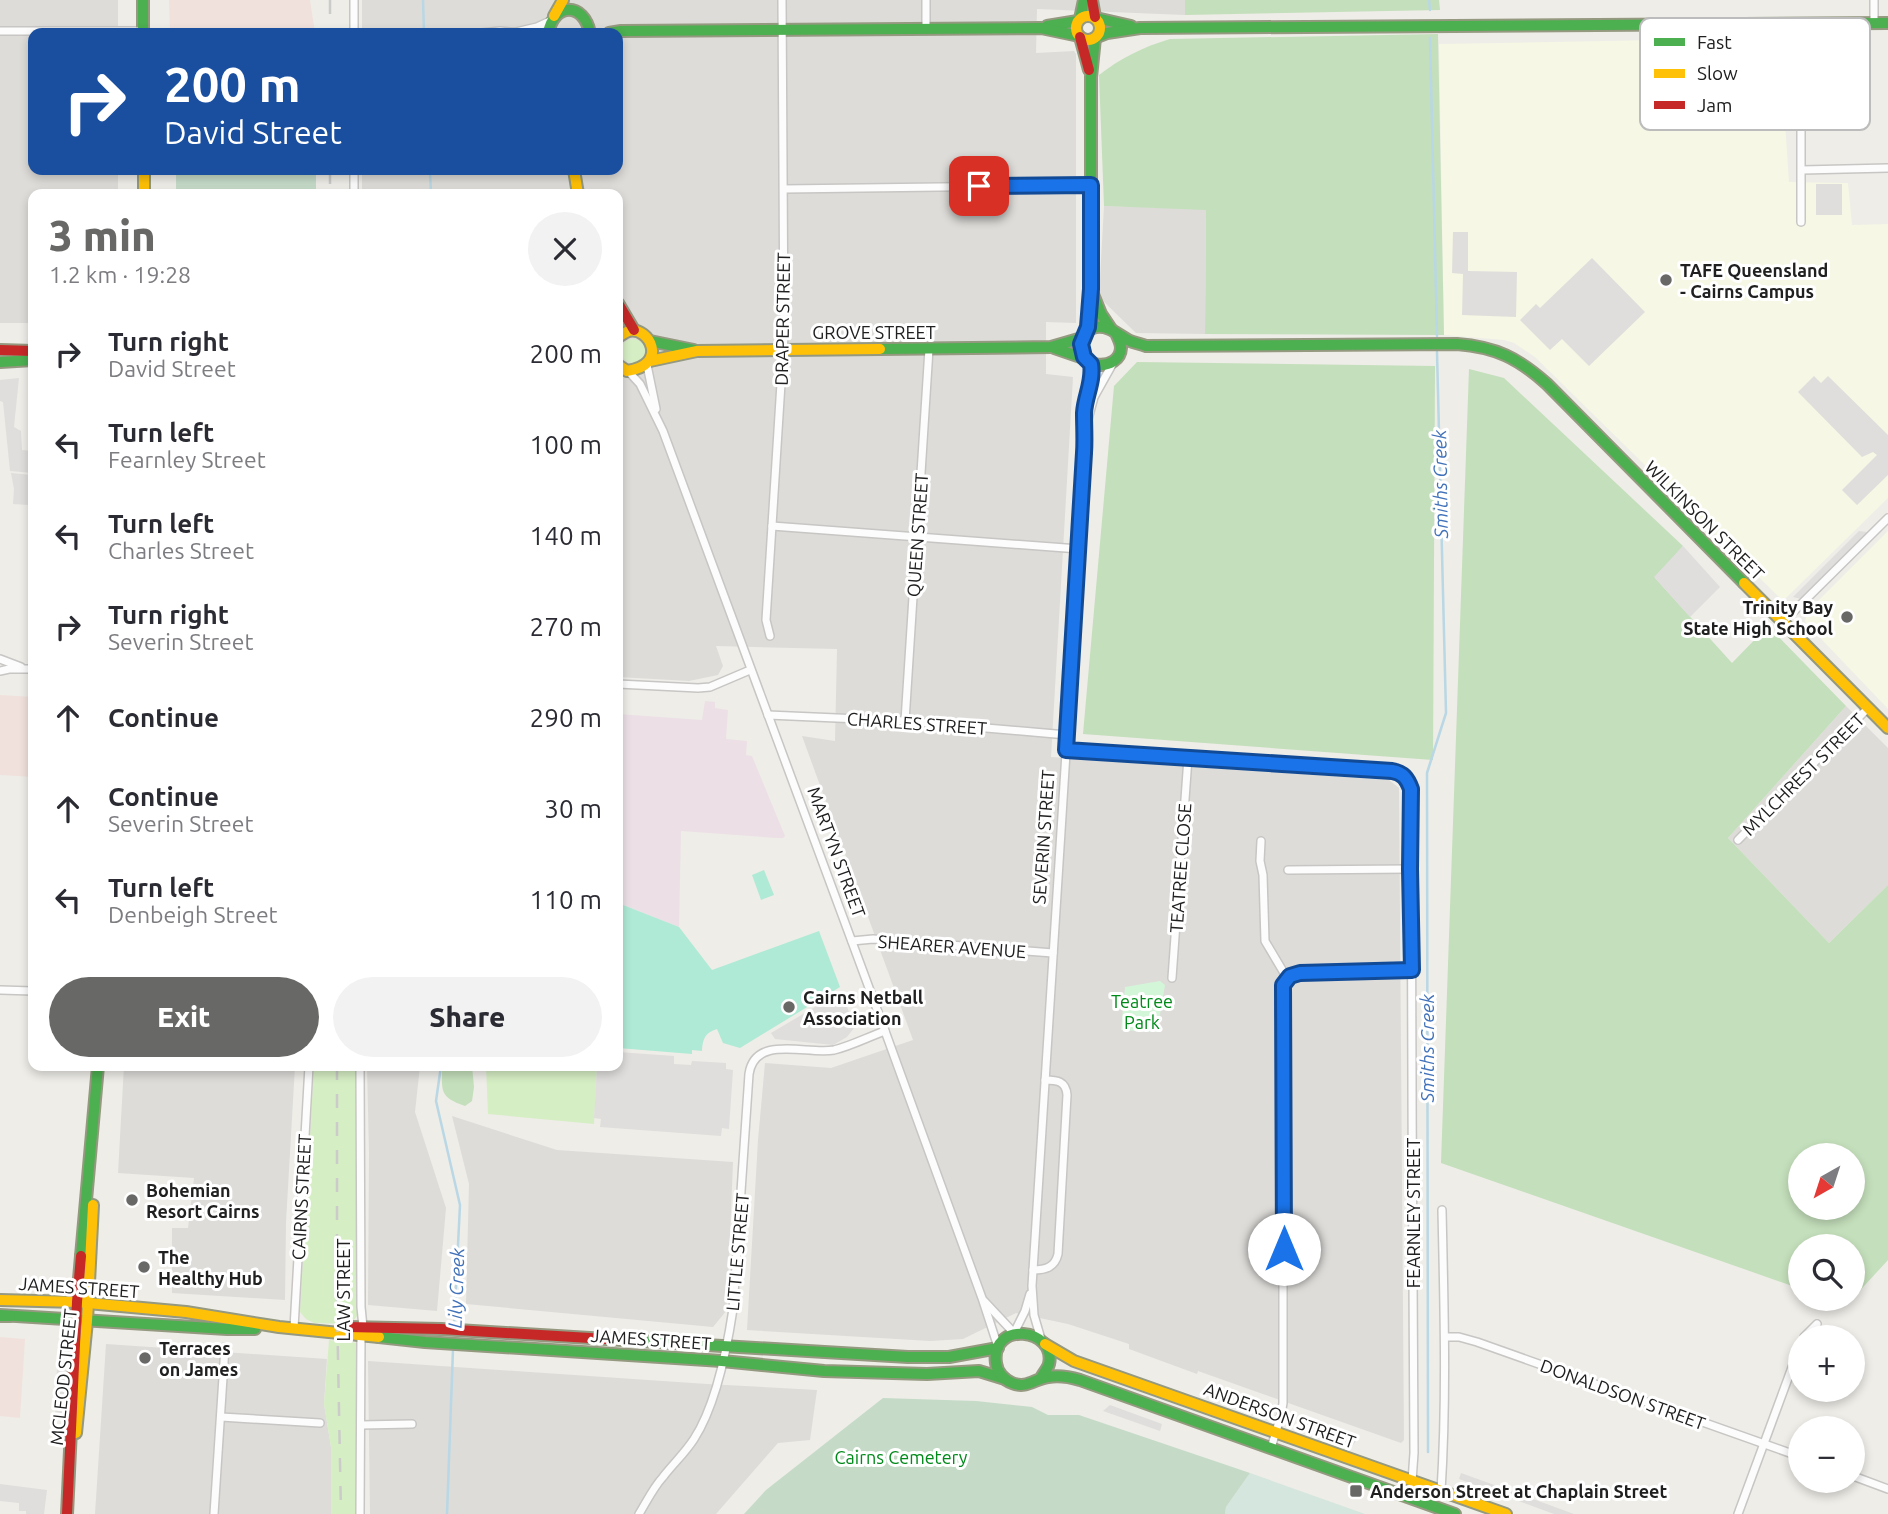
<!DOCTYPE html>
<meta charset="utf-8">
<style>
:root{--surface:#fff;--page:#f2f2f3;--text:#2b2b33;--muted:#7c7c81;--accent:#686866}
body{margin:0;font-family:Ubuntu,sans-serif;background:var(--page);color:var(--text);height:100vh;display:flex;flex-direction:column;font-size:26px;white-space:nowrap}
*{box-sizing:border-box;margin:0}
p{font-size:23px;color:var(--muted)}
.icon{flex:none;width:38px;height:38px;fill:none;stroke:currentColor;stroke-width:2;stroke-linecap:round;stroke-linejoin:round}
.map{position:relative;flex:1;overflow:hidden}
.details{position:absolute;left:28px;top:189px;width:595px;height:882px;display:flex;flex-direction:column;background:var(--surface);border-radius:14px;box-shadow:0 4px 10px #0003}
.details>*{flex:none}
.banner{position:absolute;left:28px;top:28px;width:595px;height:147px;border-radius:14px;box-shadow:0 4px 10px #0003;background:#1a4fa0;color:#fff;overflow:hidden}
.needle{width:46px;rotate:219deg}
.tools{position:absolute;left:1788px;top:1143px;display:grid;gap:14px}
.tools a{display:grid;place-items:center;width:77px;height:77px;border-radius:50%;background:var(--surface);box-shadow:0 4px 10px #0003;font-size:35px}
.pin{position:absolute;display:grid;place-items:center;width:60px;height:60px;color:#fff;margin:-30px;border-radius:14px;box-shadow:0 4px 10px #0006}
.me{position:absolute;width:77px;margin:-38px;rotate:0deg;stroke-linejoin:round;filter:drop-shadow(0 0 5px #0008)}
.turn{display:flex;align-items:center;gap:24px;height:147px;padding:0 21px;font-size:32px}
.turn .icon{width:91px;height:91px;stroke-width:2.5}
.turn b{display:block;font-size:49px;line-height:60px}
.round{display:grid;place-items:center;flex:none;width:74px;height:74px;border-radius:37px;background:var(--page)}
.headline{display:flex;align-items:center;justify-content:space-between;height:119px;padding:0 21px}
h1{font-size:42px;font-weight:800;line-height:52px;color:var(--accent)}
.button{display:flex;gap:14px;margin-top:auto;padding:14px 21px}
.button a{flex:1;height:80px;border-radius:42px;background:var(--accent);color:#fff;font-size:28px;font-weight:800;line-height:80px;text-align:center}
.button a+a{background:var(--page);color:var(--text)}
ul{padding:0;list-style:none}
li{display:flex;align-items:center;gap:21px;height:91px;padding:0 21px}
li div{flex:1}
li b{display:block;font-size:26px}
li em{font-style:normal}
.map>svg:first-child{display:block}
.residential{fill:#dddcd9}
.commercial{fill:#f1e1dc}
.industrial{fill:#ece0e6}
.education{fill:#f6f7e4}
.grass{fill:#d6eec4}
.forest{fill:#c4dfbb;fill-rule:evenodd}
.wetland{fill:#d5e6de}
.cemetery{fill:#c5dbc8}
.park{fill:#d4f6d8}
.pitch{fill:#afead6}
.parking{fill:#dfdedc}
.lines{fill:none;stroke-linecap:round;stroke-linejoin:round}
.stream{stroke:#b9d7e4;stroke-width:2.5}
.street-casing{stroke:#c7c6c4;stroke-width:10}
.fast-casing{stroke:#94997f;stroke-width:14}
.slow-casing{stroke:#94997f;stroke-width:14}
.jam-casing{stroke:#94997f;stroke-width:14}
.street{stroke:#fcfcfc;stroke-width:7}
.fast{stroke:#4caf50;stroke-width:10}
.slow{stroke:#ffc107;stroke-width:10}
.jam{stroke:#c62828;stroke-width:10}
.rail{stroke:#cbcbca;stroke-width:2.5;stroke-dasharray:14 14;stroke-linecap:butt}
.route-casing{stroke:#114b97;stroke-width:18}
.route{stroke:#1a73e8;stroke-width:12}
.poi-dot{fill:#686866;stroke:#fff;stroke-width:2.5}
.labels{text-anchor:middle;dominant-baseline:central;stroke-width:6;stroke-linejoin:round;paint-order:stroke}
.poi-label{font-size:18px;font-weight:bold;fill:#202020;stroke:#fff;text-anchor:start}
.street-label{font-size:18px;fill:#202020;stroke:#fff}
.park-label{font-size:18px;fill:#018a1a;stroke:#fff}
.water-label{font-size:19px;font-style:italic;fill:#4272b9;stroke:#fff}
.key{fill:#fff;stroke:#bcbcbc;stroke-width:2}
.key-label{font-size:19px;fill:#202020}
</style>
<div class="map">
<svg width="1888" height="1514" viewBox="0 0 1888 1514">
<rect width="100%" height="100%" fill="#eeede8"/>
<g class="residential">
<path d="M0,0H118V33H33V170H118V194H33V323H0Z"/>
<path d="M362,0H1185V15L1037,9L1036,53L1074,51L1076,54V323L1046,322V374L1073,377L1051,757L1389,780L1399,788L1404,1440L1401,1443L1198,1371L1197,1374L1129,1349V1344L1068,1324L1016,1313L963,1339L930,1341L747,1330L758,1140L765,1063L831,1068L913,1040L802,736L835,741L837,649L716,646L723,666L718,675L689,681L618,677V194H362V170H618V33H362Z"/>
<path d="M1104,206L1206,209L1205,334L1136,333L1099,297Z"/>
<path d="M1846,706L1888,748V885L1829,943L1728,838Z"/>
<path d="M124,1066H295L286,1222L285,1300L172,1293V1228H188L194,1178L118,1173Z"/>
<path d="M367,1066H420L415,1112L446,1208L437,1311L368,1305L369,1153Z"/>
<path d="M452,1116L557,1150L733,1162L727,1310L713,1327L466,1304L469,1184Z"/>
<path d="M106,1344L327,1359L324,1404L331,1447V1514H95Z"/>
<path d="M368,1361L707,1384L817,1390L810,1440L778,1443L716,1514H370Z"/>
</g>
<g class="commercial">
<path d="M169,0H310L315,33H170Z"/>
<path d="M0,695L33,697V777L0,775Z"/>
<path d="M0,1337L25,1339L20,1418L0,1416Z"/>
</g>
<path class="industrial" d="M705,701L715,702V708L728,710L726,739L747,741L746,755L752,756L785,836L783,838H776L681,831L679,927L618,903V714L702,720Z"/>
<g class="education">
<path d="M1762,38L1780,48L1789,182L1848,183L1852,225L1888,224V498L1786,598H1780L1535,357L1514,343L1504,340L1444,335L1439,44Z"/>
<path d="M1888,531V709L1805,622L1807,612Z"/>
</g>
<g class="grass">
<circle cx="633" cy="351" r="12"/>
<path d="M314,1066H358L357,1316L353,1321L348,1324L314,1323L306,1319L300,1312Z"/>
<path d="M486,1066H597L594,1124L488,1114Z"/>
<path d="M329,1340L357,1343V1514H331V1447L324,1404Z"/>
</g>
<g class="forest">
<path d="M1185,0H1439L1440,10L1185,15Z"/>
<path d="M1438,34L1444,335L1205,334L1206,210L1104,206L1099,75C1121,58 1143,47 1170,39Z"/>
<path d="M1137,362L1435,366L1433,760L1083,734L1114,386Z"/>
<path d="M1469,369L1504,378L1683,546L1655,578L1732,663L1768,626L1846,706L1728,838L1829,943L1888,885V1260L1853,1298V1246H1801V1289L1441,1163ZM1801,1155H1853V1208H1801Z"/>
<path d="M442,1066H472L474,1087L472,1101L465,1106C439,1097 442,1091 442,1066Z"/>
</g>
<path class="wetland" d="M1250,1473L1365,1514H1225L1226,1507Z"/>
<g class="cemetery">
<rect x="176" y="170" width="140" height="24"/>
<path d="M883,1398L976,1401L1032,1407L1048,1415H1079L1250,1473L1226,1507L1225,1514H744L766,1490Z"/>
</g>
<path class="park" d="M1160,981L1165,985L1157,1032L1121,1030L1125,987Z"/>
<g class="pitch">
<path d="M764,870L774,895L761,900L752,875Z"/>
<path d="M618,903L679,927L712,970L819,931L840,987L740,1048L723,1043L717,1029C705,1033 703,1038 702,1051L692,1050V1054L618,1048Z"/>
</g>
<g class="parking">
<rect x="1816" y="184" width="26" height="31"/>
<path d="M1453,232H1468V271L1517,272L1516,317L1462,315L1463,274L1452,273Z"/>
<path d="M1592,258L1645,312L1589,366L1562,339L1550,350L1520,320L1536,304L1540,308Z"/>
<path d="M1814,376L1821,383L1828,376L1888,435V475L1857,505L1842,490L1877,455L1873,452L1862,457L1798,392Z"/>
<path d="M19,378L14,427L21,431L22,450L33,451V473L10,471L3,402L0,401V380Z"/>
<path d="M11,473L32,475L30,505L13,504L14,489Z"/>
<path d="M1859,531L1867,532L1870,536L1805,600L1793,597Z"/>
<path d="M1683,546L1720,587L1690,617L1654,577Z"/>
<path d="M842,991L854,1028L847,1037L833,1045L775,1039L771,1033Z"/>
<path d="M618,1052L674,1056V1064L691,1065L692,1061L726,1063V1069L733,1070L729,1129L722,1128L721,1136L600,1127L601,1119L594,1118L597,1066H618Z"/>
<path d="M58,1342H71L65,1420L55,1419Z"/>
<path d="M1110,1405L1162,1424L1160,1431L1103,1411Z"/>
<path d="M1301,1420L1356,1441L1351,1448L1296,1427Z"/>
<path d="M1461,1473L1574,1514H1554L1459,1479Z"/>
<path d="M0,1484L47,1490L44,1514H26V1511H19V1503L0,1501Z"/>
</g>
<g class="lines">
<g class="stream">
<path d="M423,0L424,33"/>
<path d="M1429,0L1430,10"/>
<path d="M1430,38L1437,336"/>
<path d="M430,170L431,194"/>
<path d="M441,1066L436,1101L460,1205L454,1325"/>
<path d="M1428,1452L1427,773L1446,713L1437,352"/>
<path d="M447,1514L453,1349"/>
</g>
<g class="street-casing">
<g id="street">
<path d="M926,0V29"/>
<path d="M1874,0V23"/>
<path d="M0,31H143"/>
<path d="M516,32L537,27L550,21"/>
<path d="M354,33V0"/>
<path d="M482,33L500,31L522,33"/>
<path d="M1802,170L1888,168"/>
<path d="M784,189L1091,185"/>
<path d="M354,194V170"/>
<path d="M1801,222V23"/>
<path d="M647,365L656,409"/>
<path d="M628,371L640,384L663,431L885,1031L982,1298L998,1347"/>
<path d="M1087,423L1094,397L1113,363"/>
<path d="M772,526L1079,549"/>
<path d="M1782,623L1888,518"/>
<path d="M770,636L766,620L784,336L782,0"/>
<path d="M0,659L21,667"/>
<path d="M0,671L9,669H33"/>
<path d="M618,684L698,688L710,687L750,670"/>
<path d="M768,715L905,721L1067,735"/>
<path d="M905,721L929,349"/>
<path d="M1066,750L1392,771C1403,773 1408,778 1411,789C1411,1010 1413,1232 1414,1453L1412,1481"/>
<path d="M1738,840L1868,708"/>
<path d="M1261,841L1260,861L1263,875L1265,941L1287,978"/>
<path d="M1288,870L1410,869"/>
<path d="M852,941L873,939L1053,953"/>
<path d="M1172,978L1188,758"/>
<path d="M0,990L33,991"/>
<path d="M360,1066L361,1307L363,1327"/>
<path d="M1033,1270C1046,1270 1055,1267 1058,1254L1067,1095C1066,1081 1057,1080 1045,1080"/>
<path d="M984,1301L1014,1333"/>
<path d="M294,1328L309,1066"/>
<path d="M1014,1333L1025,1311L1030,1294"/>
<path d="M1445,1337H1459L1477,1342L1801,1457"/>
<path d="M1804,1337L1817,1324"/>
<path d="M1041,1339L1034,1315L1032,1286L1079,549L1086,429L1084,415L1092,376L1091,364"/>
<path d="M221,1417L320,1423"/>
<path d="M361,1425L412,1424"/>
<path d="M1271,1448L1281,1415L1283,1403V985L1290,976L1300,973L1412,970"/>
<path d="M1853,1476L1888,1489"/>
<path d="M1441,1491C1447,1397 1444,1304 1442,1210"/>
<path d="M214,1514L225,1347"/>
<path d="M360,1514L361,1336"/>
<path d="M639,1514C647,1501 653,1488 663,1477C673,1464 685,1453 694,1439C716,1405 727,1349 733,1309L749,1074C755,1034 807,1055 834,1050C851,1046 868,1037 885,1031"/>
<path d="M1738,1514L1801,1343"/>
</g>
</g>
<g class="fast-casing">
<g id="fast">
<path d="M143,0V33"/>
<path d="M1096,18L1131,26"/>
<path d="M1080,19L1084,0"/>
<path d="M1047,26L1078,21"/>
<path d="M548,33C554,2 584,2 590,33"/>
<path d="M609,33L621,31L1041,28L1079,36"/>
<path d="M1097,37L1107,33L1140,28L1888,23"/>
<path d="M1092,292L1101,314L1111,329"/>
<path d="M1086,332L1089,322L1091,289V77L1095,38"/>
<path d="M1116,333C1118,338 1121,343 1121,348C1120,372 1075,371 1081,341C1083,334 1089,328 1096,327C1110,325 1119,336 1130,341C1135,343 1141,344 1146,346L1457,344C1496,347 1518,358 1547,384L1744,583"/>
<path d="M650,341L694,350"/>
<path d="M1054,348L1086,359"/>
<path d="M880,349L1051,347L1082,338"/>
<path d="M0,362L33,360"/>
<path d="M81,1256L98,1066"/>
<path d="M0,1315L227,1329H255"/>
<path d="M0,1316H10"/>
<path d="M379,1337L425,1342L722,1361L824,1371L927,1374L979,1371L1005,1379"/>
<path d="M639,1341L908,1357H949L998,1348"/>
<path d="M1041,1378C1043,1374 1048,1368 1049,1364C1057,1328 990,1320 996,1363C997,1372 1004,1380 1012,1383C1027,1389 1034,1379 1048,1377C1059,1375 1070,1377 1080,1380L1455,1514"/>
</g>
</g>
<g class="slow-casing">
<g id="slow">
<circle cx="1088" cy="28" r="12"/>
<path d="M554,16L563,0"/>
<path d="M144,170V194"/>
<path d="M574,170L578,194"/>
<path d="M618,337C622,335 625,332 629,331C649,326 670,365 627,371L618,365"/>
<path d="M650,361L697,351L880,349"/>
<path d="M1744,583L1888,728"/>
<path d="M0,1300L77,1302L186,1312L279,1327L379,1337"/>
<path d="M1045,1344L1074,1361L1506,1514"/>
<path d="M76,1433L87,1321L93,1205"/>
</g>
</g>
<g class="jam-casing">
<g id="jam">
<path d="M1092,0L1095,17"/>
<path d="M1080,37L1089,70"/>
<path d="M618,303L634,330"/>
<path d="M0,350L33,351"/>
<path d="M347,1327L441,1329L639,1341"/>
<path d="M67,1514L77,1302L81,1256"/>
</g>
</g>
<use href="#street" class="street"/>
<use href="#fast" class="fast"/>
<use href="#slow" class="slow"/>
<use href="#jam" class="jam"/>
<g class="rail">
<path d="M330,0V33"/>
<path d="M330,170V194"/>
<path d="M337,1066V1306L341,1514"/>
</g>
</g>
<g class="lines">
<g class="route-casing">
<path id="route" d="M979,186L1091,185V289L1088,327L1081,344L1084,357L1091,364C1094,381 1085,396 1084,413C1084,426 1085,440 1084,453L1066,750L1392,771C1403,773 1407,778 1411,789L1410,869L1412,970L1300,973L1290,976L1283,985L1284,1249"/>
</g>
<use href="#route" class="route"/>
</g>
<g class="poi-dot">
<circle cx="1666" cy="280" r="7"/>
<circle cx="1847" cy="617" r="7"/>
<circle cx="789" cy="1007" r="7"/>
<circle cx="132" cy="1200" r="7"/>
<circle cx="144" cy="1267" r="7"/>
<circle cx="145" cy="1358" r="7"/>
<rect x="1349" y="1484" width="14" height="14" rx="3.5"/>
</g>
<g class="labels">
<g class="poi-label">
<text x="1680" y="270">TAFE Queensland<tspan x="1680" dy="21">- Cairns Campus</tspan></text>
<text x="1833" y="607" text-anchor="end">Trinity Bay<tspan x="1833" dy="21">State High School</tspan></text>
<text x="803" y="997">Cairns Netball<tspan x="803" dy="21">Association</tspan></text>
<text x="146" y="1190">Bohemian<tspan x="146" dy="21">Resort Cairns</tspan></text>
<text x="158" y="1257">The<tspan x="158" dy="21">Healthy Hub</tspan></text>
<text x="159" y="1348">Terraces<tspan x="159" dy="21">on James</tspan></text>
<text x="1370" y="1491">Anderson Street at Chaplain Street</text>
</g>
<g class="street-label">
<text transform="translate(782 319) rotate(-89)">DRAPER STREET</text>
<text x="874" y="332">GROVE STREET</text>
<text transform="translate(1705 520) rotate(45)">WILKINSON STREET</text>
<text transform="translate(917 535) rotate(-86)">QUEEN STREET</text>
<text transform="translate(917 723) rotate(4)">CHARLES STREET</text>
<text transform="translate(1803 774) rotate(-45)">MYLCHREST STREET</text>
<text transform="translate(1043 837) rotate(-86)">SEVERIN STREET</text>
<text transform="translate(837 852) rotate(70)">MARTYN STREET</text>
<text transform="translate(1180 868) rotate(-86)">TEATREE CLOSE</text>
<text transform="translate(952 946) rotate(4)">SHEARER AVENUE</text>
<text transform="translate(301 1197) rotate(-87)">CAIRNS STREET</text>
<text transform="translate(1413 1213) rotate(-90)">FEARNLEY STREET</text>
<text transform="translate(737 1252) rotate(-85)">LITTLE STREET</text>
<text transform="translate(79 1287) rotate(4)">JAMES STREET</text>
<text transform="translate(343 1290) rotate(-90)">LAW STREET</text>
<text transform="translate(651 1339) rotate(4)">JAMES STREET</text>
<text transform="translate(63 1377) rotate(-84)">MCLEOD STREET</text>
<text transform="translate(1623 1394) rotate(20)">DONALDSON STREET</text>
<text transform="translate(1280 1415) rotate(20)">ANDERSON STREET</text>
</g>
<g class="park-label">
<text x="1142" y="1001">Teatree<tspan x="1142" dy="21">Park</tspan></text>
<text x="901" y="1457">Cairns Cemetery</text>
</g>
<g class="water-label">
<text transform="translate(1440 484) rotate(-91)">Smiths Creek</text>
<text transform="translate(1427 1048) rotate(-90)">Smiths Creek</text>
<text transform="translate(456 1288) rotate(-88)">Lily Creek</text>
</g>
</g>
<rect x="1640" y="18" width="230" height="112" rx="10" class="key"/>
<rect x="1654" y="38" width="31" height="8" fill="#4caf50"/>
<rect x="1654" y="69" width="31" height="9" fill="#ffc107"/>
<rect x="1654" y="101" width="31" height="8" fill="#c62828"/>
<g class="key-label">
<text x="1697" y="49">Fast</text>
<text x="1697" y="80">Slow</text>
<text x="1697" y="112">Jam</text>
</g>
</svg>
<div class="tools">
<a><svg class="needle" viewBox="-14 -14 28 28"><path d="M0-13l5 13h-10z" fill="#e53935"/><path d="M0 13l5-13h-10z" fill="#7c7c81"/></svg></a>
<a><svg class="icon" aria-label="search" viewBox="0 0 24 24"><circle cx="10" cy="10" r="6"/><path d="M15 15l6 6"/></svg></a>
<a>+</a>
<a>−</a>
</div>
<div class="pin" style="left:979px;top:186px;background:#d93025"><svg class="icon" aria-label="arrive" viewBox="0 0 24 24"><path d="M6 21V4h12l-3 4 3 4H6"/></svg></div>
<svg class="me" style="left:1284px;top:1249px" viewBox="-20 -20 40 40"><circle r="19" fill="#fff"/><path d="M0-13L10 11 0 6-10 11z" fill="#1a73e8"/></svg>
<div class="banner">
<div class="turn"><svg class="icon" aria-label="right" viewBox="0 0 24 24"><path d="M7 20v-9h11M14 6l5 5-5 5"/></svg><div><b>200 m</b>David Street</div></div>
</div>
<section class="details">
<div class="headline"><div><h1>3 min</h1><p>1.2 km · 19:28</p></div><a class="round"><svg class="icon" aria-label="close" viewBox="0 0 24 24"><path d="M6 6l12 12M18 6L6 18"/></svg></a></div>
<ul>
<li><svg class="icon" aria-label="right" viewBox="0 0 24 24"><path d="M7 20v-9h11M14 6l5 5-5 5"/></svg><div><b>Turn right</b><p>David Street</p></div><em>200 m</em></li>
<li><svg class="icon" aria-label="left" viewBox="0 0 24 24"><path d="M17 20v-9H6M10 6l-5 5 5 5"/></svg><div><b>Turn left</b><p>Fearnley Street</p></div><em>100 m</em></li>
<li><svg class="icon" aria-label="left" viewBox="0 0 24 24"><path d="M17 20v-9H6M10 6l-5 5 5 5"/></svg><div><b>Turn left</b><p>Charles Street</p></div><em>140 m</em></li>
<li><svg class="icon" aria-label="right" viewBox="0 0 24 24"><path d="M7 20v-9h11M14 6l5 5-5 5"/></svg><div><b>Turn right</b><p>Severin Street</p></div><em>270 m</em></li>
<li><svg class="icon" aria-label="ahead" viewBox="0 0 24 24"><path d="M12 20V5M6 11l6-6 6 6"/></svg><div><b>Continue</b></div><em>290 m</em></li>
<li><svg class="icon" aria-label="ahead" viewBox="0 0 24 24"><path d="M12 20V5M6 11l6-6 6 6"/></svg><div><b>Continue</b><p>Severin Street</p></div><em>30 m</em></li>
<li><svg class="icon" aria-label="left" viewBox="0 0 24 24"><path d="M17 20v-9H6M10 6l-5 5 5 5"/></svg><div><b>Turn left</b><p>Denbeigh Street</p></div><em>110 m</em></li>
</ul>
<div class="button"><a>Exit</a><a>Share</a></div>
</section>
</div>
